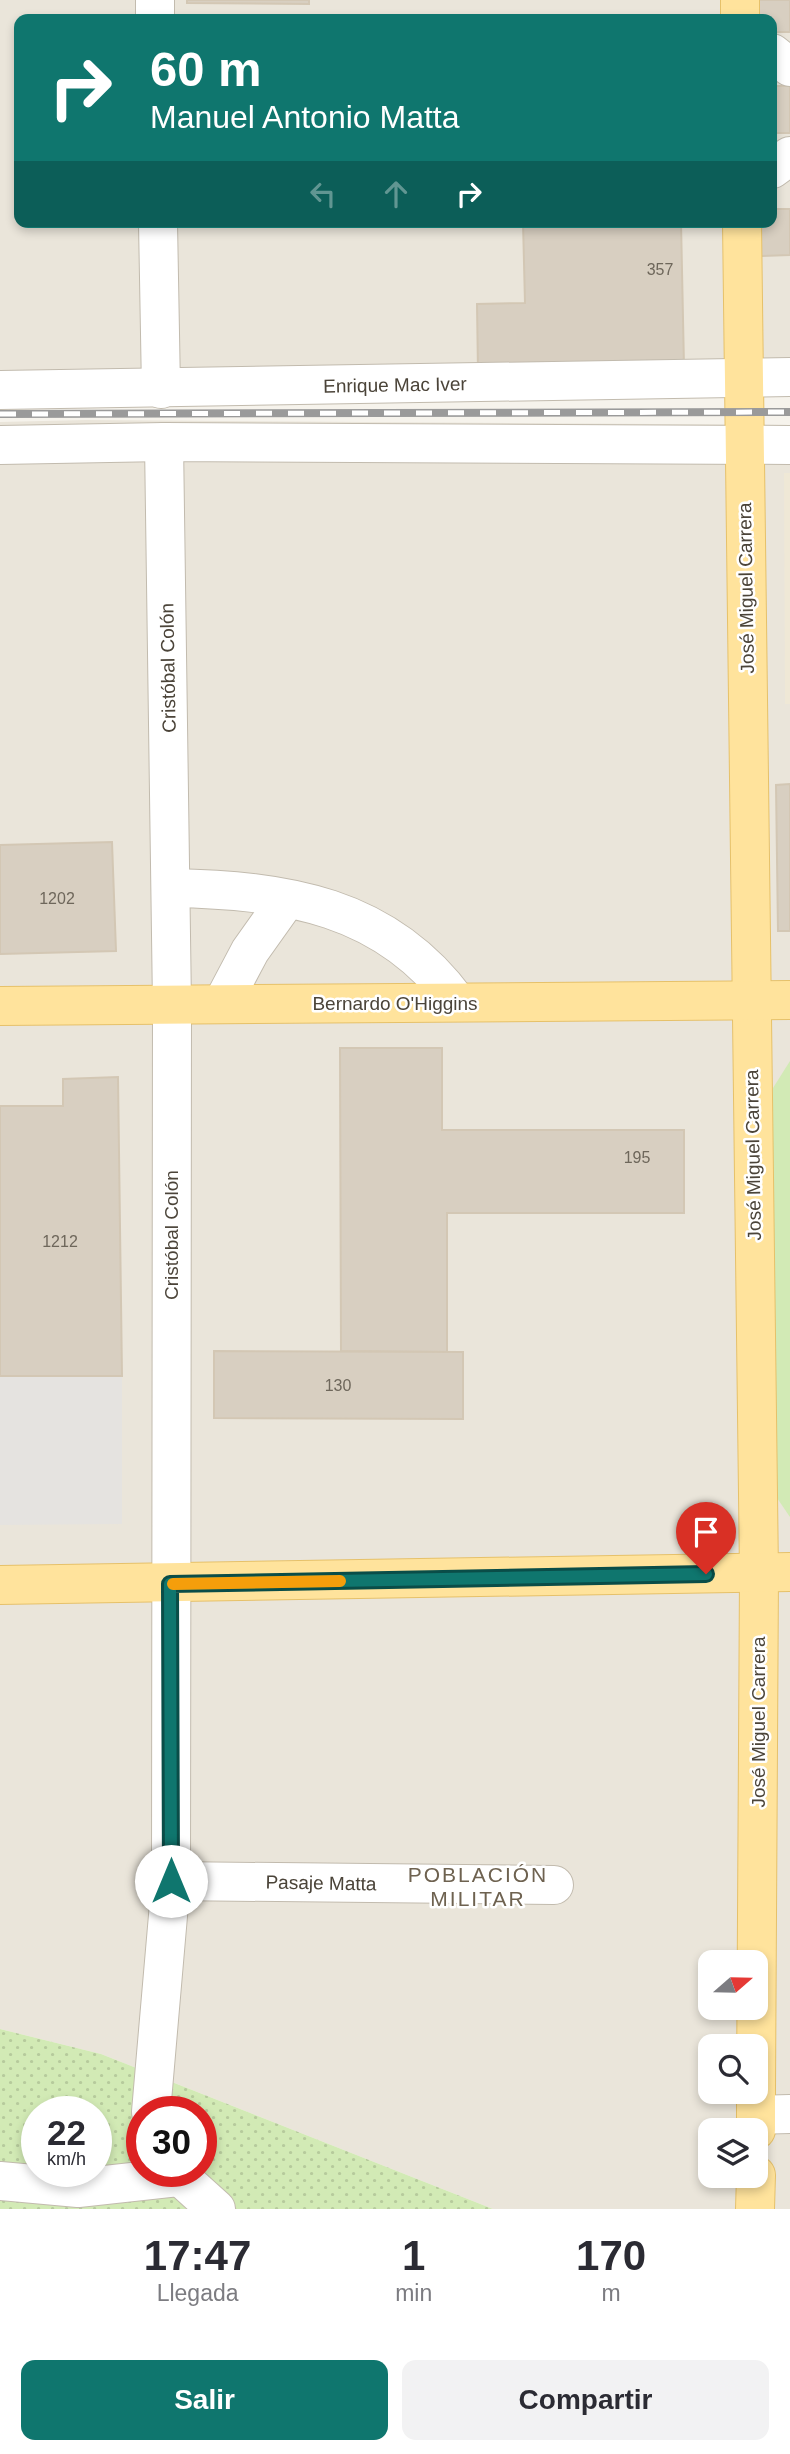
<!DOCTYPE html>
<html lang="es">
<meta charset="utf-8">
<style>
:root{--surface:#fff;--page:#f2f2f3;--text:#2b2b33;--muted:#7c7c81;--accent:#0f766e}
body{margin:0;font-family:Helvetica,sans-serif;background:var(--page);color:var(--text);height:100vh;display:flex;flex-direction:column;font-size:26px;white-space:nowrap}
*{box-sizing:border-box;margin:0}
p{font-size:23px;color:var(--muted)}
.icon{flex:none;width:38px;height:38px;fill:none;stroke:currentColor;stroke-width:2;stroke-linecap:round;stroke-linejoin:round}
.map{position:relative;height:2209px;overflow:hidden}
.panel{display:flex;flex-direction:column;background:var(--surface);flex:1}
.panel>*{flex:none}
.top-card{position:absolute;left:14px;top:14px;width:763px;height:214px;border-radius:14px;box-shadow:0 4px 10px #0003;background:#0f766e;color:#fff;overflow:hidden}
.needle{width:46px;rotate:70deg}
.buttons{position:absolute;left:698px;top:1950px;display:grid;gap:14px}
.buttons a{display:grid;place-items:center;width:70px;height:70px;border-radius:14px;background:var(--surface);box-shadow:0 4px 10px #0003;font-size:35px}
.speed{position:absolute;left:21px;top:2096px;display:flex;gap:14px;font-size:35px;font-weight:700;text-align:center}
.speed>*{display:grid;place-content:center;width:91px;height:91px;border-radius:50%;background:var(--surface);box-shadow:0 4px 10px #0003;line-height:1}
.speed small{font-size:18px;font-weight:400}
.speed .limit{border:10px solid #d22;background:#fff;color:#111}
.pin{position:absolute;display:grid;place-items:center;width:60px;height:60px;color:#fff;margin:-72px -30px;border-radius:50% 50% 50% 0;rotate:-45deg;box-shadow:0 0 7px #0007}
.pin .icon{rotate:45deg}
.me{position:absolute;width:77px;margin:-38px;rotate:0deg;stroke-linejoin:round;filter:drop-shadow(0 0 5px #0008)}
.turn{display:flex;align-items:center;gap:24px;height:147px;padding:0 21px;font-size:32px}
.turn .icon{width:91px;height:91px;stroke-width:2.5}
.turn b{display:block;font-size:49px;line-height:60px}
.lanes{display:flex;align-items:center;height:66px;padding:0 21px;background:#0003;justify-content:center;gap:35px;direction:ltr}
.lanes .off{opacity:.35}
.eta{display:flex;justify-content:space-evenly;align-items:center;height:119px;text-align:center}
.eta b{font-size:42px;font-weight:800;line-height:49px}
.primary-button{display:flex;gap:14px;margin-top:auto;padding:14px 21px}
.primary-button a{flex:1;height:80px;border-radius:14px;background:var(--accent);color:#fff;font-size:28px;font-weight:800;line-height:80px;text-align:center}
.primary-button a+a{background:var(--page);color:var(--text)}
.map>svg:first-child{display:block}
.residential{fill:#eae5da;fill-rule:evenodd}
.education{fill:#efe8d6}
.grass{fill:url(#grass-dots);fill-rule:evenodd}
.park{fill:#d2eab5}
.parking{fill:#e5e3e0}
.building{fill:#d8cfc1;stroke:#d3c7b4;stroke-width:2}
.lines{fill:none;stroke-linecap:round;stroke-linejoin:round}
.minor-casing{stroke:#c2bbae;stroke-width:40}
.major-casing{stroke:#e6c16a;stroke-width:40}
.minor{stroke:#fff;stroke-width:38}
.major{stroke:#ffe39c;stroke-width:38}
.rail-casing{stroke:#9a9a9a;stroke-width:8}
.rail{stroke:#fff;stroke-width:5;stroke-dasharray:16;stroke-linecap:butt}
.route-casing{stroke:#0a4d48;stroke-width:18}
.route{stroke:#0f766e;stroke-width:12}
.slow{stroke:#f59e0b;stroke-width:12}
.labels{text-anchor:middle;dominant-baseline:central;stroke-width:5;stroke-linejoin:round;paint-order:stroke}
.number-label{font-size:16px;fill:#6e675b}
.street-label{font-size:19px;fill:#4b4439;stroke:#fff}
.neighbourhood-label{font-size:21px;letter-spacing:2px;fill:#6e6250;stroke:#fff}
</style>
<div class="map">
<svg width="790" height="2209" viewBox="0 0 790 2209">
<defs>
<pattern id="grass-dots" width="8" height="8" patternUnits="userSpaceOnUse" patternTransform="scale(1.75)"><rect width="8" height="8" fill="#d2eab5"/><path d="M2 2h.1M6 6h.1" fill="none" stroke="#b6ca9c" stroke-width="1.8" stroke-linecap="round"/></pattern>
</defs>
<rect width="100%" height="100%" fill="#f6f3ec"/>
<g class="residential">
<path d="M0,0H790V384L0,390ZM19,19H772V222H19Z"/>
<path d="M86,420L790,425V2209H493L101,2054L0,2029V422ZM710,1962H756V2007H710ZM710,2046H756V2091H710ZM710,2130H756V2175H710Z"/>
</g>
<path class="education" d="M784,473H790V704H785Z"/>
<path class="grass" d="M0,2029L101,2054L493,2209H0ZM37,2112H96V2172H37ZM142,2112H201V2172H142Z"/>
<path class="park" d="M790,1061V1517L775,1495L769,1455L773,1088Z"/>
<path class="parking" d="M0,1376H122V1524L0,1525Z"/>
<g class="building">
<path d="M187,0H309V4L187,3Z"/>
<path d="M757,0H790V32H772V19H757Z"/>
<rect x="772" y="86" width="18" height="47"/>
<path d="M772,209H790V255L761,256L760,222H772Z"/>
<path d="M523,222H681L684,367L478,371L477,304L525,303Z"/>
<path d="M790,784V931H778L776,785Z"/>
<path d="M112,842L116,951L0,954V845Z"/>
<path d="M340,1048H442V1130H684V1213H447V1352L341,1351Z"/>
<path d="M118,1077L122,1376H0V1106H63V1079Z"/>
<path d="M214,1351L463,1352V1419L214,1418Z"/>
</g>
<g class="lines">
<g class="minor-casing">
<g id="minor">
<path d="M155,0V19"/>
<path d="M772,53L790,67"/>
<path d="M772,169L790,156"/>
<path d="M158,222L161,389"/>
<path d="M0,390L790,377"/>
<path d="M0,445L164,442L790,445"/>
<path d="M171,888C285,890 386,905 457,1002"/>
<path d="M222,1004L250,951L287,899"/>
<path d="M171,1881L554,1885"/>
<path d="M151,2112L171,1881L172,1005L164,442"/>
<path d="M756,2115L790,2114"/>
<path d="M175,2172L216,2209"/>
<path d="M0,2181L78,2188L178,2177"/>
</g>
</g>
<g class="major-casing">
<g id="major">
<path d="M740,0V19"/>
<path d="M742,222L759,1574L756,2088"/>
<path d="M0,1006L790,1000"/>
<path d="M0,1585L790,1572"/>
<path d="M756,2130V2091"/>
<path d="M755,2209L756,2175"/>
</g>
</g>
<use href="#minor" class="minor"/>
<use href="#major" class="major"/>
<g class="rail-casing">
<path id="rail" d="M0,414L790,412"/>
</g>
<use href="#rail" class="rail"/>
</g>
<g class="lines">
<g class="route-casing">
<path id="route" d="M171,1881L170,1584L706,1574"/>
</g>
<use href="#route" class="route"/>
<path class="slow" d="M173,1584L340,1581"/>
</g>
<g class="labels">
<g class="number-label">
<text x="660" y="269">357</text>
<text x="57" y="898">1202</text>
<text x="637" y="1157">195</text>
<text x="60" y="1241">1212</text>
<text x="338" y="1385">130</text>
</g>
<g class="street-label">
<text transform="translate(395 385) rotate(-1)">Enrique Mac Iver</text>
<text transform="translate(746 588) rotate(-91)">José Miguel Carrera</text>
<text transform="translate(168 668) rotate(-91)">Cristóbal Colón</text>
<text x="395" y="1003">Bernardo O'Higgins</text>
<text transform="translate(753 1155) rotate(-91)">José Miguel Carrera</text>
<text transform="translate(171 1235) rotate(-90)">Cristóbal Colón</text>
<text transform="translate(758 1722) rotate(-90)">José Miguel Carrera</text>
<text transform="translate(321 1883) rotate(1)">Pasaje Matta</text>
</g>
<g class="neighbourhood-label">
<text x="478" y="1874">POBLACIÓN<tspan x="478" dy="24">MILITAR</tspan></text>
</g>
</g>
</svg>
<div class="buttons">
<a><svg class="needle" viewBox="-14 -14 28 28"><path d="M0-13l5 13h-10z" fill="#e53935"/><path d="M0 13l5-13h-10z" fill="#7c7c81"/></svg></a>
<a><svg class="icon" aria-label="search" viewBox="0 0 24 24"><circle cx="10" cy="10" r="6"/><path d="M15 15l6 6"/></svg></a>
<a><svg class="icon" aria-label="layers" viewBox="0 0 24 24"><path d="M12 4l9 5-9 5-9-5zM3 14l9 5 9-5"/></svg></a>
</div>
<div class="speed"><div>22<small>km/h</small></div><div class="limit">30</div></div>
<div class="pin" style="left:706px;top:1574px;background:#d93025"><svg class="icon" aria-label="arrive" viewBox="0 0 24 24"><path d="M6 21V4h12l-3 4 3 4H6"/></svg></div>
<svg class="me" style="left:171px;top:1881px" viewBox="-20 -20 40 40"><circle r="19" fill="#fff"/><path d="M0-13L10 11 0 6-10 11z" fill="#0f766e"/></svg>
<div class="top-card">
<div class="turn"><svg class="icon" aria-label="right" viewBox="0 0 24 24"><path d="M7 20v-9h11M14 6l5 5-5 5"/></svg><div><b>60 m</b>Manuel Antonio Matta</div></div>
<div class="lanes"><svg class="icon off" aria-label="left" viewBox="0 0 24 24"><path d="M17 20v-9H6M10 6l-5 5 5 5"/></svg><svg class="icon off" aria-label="ahead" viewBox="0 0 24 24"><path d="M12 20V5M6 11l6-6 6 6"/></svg><svg class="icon" aria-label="right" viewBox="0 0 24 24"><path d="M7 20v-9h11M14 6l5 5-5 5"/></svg></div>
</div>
</div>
<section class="panel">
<div class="eta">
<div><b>17:47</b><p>Llegada</p></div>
<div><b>1</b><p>min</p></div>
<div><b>170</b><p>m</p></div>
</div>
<div class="primary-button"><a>Salir</a><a>Compartir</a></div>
</section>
